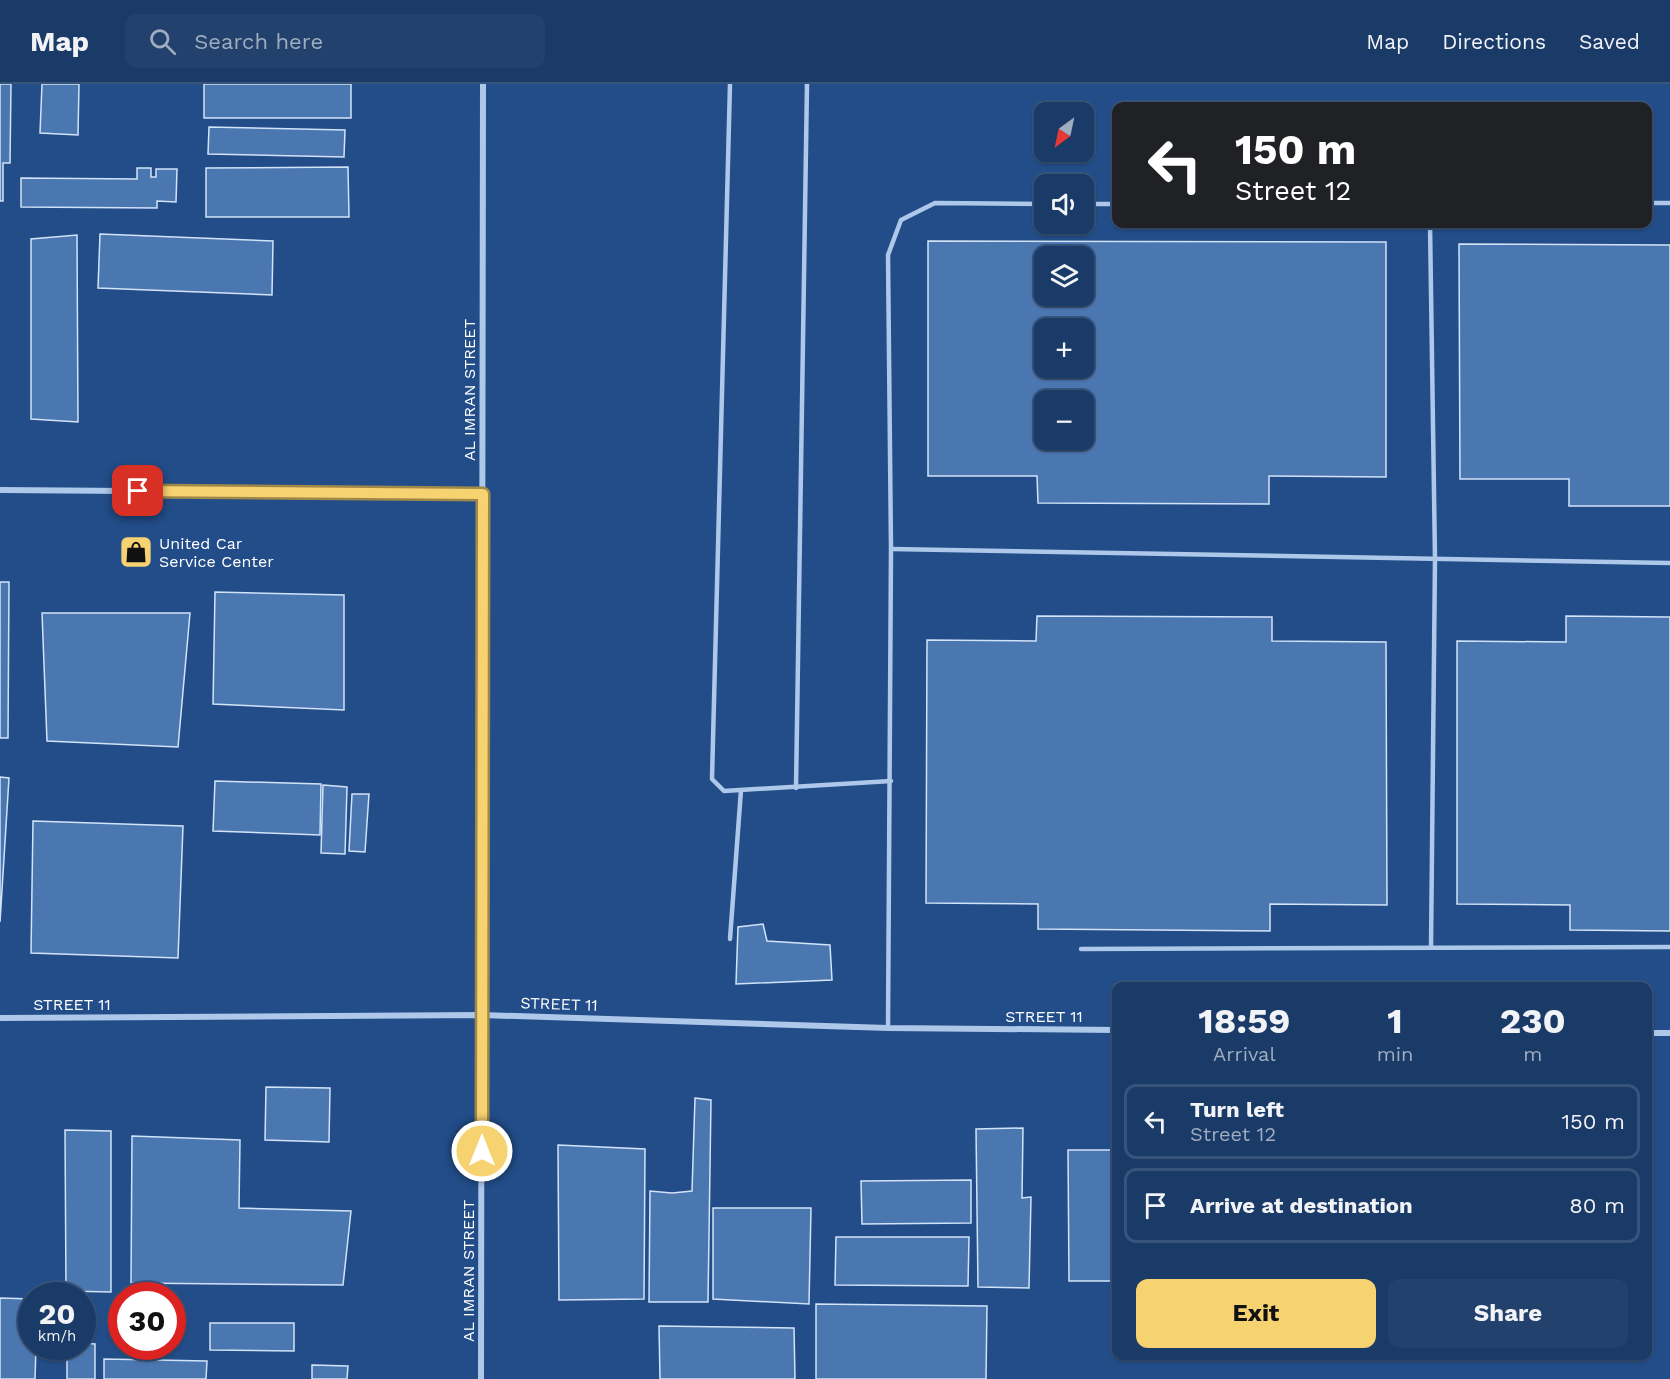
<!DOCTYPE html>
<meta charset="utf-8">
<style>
:root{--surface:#1a3a67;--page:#23416d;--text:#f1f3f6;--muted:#9fadc0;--line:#38547b;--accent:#f6d270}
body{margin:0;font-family:"Work Sans",sans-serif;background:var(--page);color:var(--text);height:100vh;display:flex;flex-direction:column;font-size:22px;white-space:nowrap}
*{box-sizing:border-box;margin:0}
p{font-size:20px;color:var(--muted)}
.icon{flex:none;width:33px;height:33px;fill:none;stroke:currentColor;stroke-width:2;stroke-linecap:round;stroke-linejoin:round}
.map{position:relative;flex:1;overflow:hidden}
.side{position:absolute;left:1112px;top:898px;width:540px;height:378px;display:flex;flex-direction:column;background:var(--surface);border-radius:12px;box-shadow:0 2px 4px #0004,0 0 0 2px var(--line)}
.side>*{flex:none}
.guide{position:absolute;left:1112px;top:18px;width:540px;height:126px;border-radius:12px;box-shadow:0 2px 4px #0004,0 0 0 2px var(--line);background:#202124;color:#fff;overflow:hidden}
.needle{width:39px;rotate:213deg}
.tools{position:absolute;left:1034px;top:18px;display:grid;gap:12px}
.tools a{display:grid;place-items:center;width:60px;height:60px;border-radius:12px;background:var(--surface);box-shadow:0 2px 4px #0004,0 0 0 2px var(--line);font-size:30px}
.speed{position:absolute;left:18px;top:1198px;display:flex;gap:12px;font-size:30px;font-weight:700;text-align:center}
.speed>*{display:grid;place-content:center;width:78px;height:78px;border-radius:50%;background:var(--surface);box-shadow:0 2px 4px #0004,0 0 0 2px var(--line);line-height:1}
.speed small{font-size:15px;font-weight:400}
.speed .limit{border:9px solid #d22;background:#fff;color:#111}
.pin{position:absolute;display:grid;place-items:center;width:51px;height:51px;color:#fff;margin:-26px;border-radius:12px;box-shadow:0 3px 9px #0006}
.me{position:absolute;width:66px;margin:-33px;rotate:0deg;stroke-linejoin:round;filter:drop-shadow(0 0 4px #0008)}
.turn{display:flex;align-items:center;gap:21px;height:126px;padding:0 24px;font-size:27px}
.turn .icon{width:78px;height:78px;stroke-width:2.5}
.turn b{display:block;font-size:42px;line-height:51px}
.eta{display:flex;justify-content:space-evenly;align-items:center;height:102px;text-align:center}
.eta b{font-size:36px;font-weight:700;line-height:42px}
.button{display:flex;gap:12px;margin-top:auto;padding:12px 24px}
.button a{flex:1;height:69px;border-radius:12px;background:var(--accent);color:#111;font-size:24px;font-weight:700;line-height:69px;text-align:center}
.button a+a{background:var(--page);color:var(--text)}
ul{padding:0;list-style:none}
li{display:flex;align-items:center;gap:18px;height:75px;margin:0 12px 9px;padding:0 12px;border:3px solid var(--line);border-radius:12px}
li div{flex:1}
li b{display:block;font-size:22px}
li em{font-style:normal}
header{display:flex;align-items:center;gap:36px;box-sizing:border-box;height:84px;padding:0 30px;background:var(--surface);border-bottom:2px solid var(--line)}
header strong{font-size:28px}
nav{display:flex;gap:33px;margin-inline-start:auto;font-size:21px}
.search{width:420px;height:54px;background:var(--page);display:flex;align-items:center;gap:15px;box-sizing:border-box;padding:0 21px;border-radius:12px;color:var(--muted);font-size:22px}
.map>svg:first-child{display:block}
.building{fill:#4b77b1;stroke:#d2e3f8;stroke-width:1.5;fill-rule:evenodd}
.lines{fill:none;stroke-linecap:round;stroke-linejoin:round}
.service{stroke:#aec8ea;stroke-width:4.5}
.minor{stroke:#aec8ea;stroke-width:6}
.route-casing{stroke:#a08849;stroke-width:15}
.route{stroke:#f6d270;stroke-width:10}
.labels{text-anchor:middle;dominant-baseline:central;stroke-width:4.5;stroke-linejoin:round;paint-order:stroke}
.street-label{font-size:16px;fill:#fff;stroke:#224d89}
.poi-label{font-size:16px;fill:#fff;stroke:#224d89;text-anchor:start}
</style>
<header>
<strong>Map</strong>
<div class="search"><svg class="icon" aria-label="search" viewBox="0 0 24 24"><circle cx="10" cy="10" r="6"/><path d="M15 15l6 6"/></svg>Search here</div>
<nav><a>Map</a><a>Directions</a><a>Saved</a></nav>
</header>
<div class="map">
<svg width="1670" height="1295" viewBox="0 0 1670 1295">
<rect width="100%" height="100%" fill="#224d89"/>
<g class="building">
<path d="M0,0H11L10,79H3V117H0Z"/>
<path d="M42,0H79L78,51L40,49Z"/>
<rect x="204" y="0" width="147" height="34"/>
<path d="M209,43L345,46L344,73L208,70Z"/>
<path d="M348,83L349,133H206V84Z"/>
<path d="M137,84H151V93H156V85H177L176,118L157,117V124L21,123V94L137,95Z"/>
<path d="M100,150L273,157L272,211L98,204Z"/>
<path d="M77,151L78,338L31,335V155Z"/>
<path d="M928,157L1386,158V393L1269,392V420L1038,419L1037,392H928ZM1044,172H1083V212H1044ZM1044,244H1083V284H1044ZM1044,316H1083V356H1044Z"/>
<path d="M1459,160L1670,161V422H1569V395H1460Z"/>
<path d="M0,498H9L8,654H0Z"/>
<path d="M215,508L344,511V626L213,620Z"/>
<path d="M42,529H190L178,663L47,657Z"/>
<path d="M1037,532L1272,533V557L1386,558L1387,821L1270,820V847L1038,845V820L926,819L927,556L1036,557Z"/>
<path d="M1566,532L1670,533V847L1570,846V821L1457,820V557L1566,558Z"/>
<path d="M0,693L9,694L0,838Z"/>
<path d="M215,697L321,700L320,751L213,747Z"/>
<path d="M323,701L347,703L345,770L321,769Z"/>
<path d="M352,710H369L365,768L349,767Z"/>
<path d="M33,737L183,742L178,874L31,869Z"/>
<path d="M763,840L767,857L830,861L832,896L736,900L738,843Z"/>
<path d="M266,1003L330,1004L329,1058L265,1056Z"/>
<path d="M695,1014L711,1016L708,1218H649L650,1107L672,1109L692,1107Z"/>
<path d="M1023,1044L1022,1114L1031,1113L1029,1204L978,1203L976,1045Z"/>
<path d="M65,1046L111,1047V1208L66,1207Z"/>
<path d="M132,1052L240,1056L239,1124L351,1127L343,1201L131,1199Z"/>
<path d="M558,1061L645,1065L644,1215L559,1216Z"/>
<path d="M1068,1066H1116V1197H1069Z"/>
<path d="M971,1096V1139L862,1140L861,1097Z"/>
<path d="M713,1124H811L809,1220L713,1215Z"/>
<path d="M836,1153H969L968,1202L835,1201Z"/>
<path d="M0,1214L32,1215V1263H36L35,1295H0Z"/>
<path d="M816,1220L987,1222L986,1295H816Z"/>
<path d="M210,1239H294V1267L210,1266Z"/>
<path d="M659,1242L794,1244L795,1295H660Z"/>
<path d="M82,1259L95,1260V1295H67V1263H82Z"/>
<path d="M104,1275L207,1277L206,1295H104Z"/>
<path d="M312,1281L348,1282L347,1295H312Z"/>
</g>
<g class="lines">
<g class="service">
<path d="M730,0L712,695L724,707L891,697"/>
<path d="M1647,119H1670"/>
<path d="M1083,120H1116"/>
<path d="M1430,140L1435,475L1431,863"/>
<path d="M891,465L1670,479"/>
<path d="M796,704L807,0"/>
<path d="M730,855L741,706"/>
<path d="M1081,865L1670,863"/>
<path d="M888,944L891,465L888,171L901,136L935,119L1044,120"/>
</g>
<g class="minor">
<path d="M0,406L483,410"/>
<path d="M0,934L482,931L888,944L1116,946"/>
<path d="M1647,949H1670"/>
<path d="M481,1295L483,0"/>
</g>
</g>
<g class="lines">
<g class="route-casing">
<path id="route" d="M138,407L483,410L482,1067"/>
</g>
<use href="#route" class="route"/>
</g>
<defs>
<g id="shop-square" transform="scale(1.725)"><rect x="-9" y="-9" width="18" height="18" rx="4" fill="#f6d270" stroke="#224d89"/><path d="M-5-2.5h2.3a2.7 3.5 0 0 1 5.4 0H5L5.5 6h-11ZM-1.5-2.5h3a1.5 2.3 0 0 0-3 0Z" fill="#111"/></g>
</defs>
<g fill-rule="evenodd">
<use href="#shop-square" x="136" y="468"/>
</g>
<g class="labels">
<g class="street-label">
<text transform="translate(469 306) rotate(-90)">AL IMRAN STREET</text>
<text x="72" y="920">STREET 11</text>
<text transform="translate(559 920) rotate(2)">STREET 11</text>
<text x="1044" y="932">STREET 11</text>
<text transform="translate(468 1187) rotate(-90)">AL IMRAN STREET</text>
</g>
<g class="poi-label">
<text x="159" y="459">United Car<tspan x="159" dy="18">Service Center</tspan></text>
</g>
</g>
</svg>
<div class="tools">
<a><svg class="needle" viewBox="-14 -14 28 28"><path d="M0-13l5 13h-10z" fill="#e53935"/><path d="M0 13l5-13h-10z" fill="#9fadc0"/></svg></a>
<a><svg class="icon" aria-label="sound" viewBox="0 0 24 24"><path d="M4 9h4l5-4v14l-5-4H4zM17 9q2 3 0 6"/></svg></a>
<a><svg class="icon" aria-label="layers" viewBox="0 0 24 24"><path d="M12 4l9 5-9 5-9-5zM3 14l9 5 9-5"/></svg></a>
<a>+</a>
<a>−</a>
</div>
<div class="speed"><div>20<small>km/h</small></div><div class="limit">30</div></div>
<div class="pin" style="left:138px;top:407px;background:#d93025"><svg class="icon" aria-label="arrive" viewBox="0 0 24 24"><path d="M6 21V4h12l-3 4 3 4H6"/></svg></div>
<svg class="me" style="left:482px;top:1067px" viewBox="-20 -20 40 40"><circle r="17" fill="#f6d270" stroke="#fff" stroke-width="3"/><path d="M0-11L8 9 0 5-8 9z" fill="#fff"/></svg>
<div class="guide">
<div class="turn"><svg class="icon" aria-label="left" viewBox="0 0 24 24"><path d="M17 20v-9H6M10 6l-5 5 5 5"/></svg><div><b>150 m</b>Street 12</div></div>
</div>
<section class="side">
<div class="eta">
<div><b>18:59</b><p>Arrival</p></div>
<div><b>1</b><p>min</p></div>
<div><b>230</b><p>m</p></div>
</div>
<ul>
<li><svg class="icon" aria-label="left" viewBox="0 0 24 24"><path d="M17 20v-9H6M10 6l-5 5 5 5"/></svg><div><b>Turn left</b><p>Street 12</p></div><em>150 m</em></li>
<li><svg class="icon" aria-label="arrive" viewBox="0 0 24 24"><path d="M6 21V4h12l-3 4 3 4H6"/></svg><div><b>Arrive at destination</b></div><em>80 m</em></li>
</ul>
<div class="button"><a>Exit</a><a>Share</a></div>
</section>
</div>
